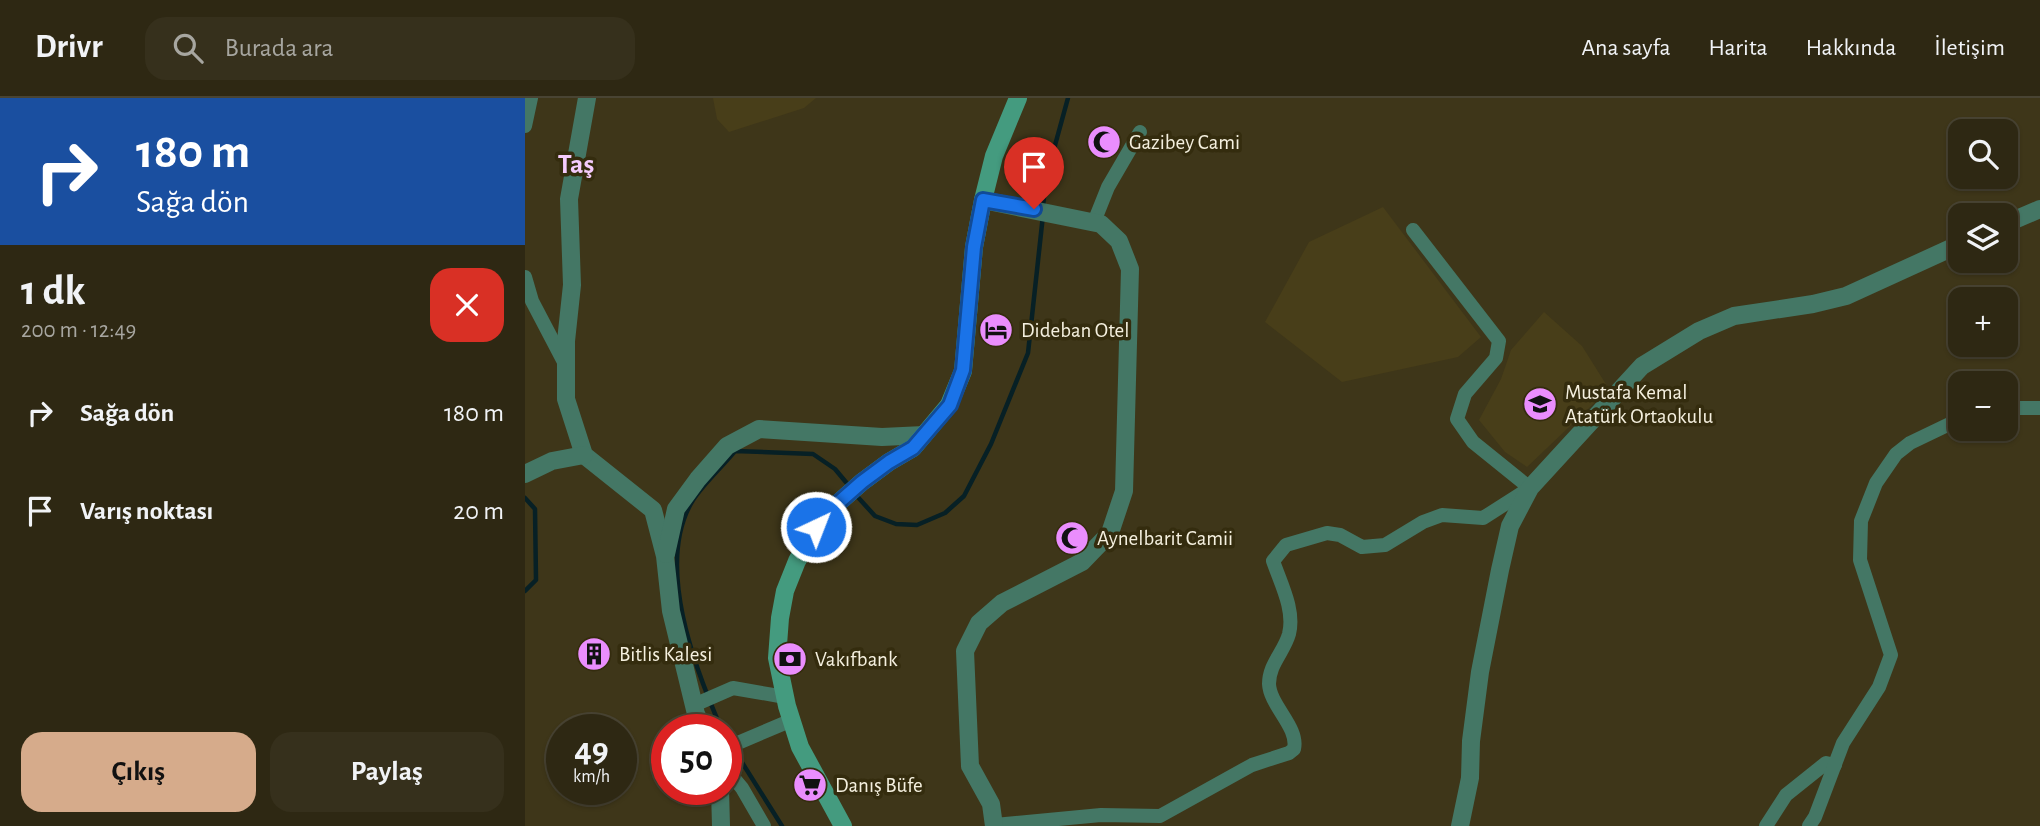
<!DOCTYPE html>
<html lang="tr">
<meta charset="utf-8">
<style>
:root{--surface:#2e2813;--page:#36301c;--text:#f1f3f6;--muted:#a7a6a0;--line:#494433;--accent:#d6ab8b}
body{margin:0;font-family:"Alegreya Sans",sans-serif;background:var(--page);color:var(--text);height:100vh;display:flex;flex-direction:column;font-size:26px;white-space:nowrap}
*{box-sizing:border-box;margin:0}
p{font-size:23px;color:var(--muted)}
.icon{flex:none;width:38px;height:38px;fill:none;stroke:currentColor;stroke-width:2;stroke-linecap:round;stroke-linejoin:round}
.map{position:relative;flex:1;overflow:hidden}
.details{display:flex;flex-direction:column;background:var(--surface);width:525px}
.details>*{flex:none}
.top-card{background:#1a4fa0;color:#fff;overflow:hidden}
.buttons{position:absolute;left:1423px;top:21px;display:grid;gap:14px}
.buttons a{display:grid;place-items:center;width:70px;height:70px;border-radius:14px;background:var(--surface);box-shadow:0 2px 5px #0004,0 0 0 2px var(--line);font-size:35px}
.speed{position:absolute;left:21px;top:616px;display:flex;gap:14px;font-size:35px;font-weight:700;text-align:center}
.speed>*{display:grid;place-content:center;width:91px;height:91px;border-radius:50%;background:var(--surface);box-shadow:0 2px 5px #0004,0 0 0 2px var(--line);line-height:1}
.speed small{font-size:18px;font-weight:400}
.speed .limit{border:10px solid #d22;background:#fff;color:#111}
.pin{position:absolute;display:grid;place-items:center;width:60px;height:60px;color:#fff;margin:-72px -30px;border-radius:50% 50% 50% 0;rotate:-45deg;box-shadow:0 0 7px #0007}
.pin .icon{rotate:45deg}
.me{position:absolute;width:77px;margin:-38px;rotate:43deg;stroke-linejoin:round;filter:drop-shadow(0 0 5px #0008)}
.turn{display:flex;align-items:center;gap:24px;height:147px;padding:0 21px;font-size:32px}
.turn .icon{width:91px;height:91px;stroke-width:2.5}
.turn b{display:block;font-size:49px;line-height:60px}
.round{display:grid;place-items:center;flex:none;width:74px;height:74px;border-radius:21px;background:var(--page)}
.summary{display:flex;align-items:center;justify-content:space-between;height:119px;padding:0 21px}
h1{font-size:42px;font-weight:700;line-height:52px}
.action{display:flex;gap:14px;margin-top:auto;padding:14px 21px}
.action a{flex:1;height:80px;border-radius:21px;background:var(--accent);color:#111;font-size:28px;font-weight:700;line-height:80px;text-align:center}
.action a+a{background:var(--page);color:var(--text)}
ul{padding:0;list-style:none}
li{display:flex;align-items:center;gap:21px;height:98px;padding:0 21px}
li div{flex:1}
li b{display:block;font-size:26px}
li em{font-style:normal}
header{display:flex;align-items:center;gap:42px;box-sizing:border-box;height:98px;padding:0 35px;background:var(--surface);border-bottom:2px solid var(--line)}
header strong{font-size:33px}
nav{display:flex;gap:38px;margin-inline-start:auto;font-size:24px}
.search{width:490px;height:63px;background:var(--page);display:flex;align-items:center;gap:18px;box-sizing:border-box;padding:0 24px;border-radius:21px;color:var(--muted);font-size:26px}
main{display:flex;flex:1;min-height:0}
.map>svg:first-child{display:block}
.built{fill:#483e19}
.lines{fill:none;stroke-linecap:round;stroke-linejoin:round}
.stream{stroke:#072025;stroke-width:4.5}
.minor{stroke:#447765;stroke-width:14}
.tertiary{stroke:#447765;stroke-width:18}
.secondary{stroke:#449b7f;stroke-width:18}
.route-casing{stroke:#114b97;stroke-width:18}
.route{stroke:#1a73e8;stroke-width:12}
.labels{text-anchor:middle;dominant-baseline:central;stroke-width:7;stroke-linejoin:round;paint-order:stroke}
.poi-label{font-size:21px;fill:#f5f0df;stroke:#342c0e;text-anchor:start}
.district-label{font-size:28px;font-weight:bold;fill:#f4cbfd;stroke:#342c0e}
</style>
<header>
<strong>Drivr</strong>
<div class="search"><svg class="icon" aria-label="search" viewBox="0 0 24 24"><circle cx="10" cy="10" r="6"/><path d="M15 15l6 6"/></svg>Burada ara</div>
<nav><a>Ana sayfa</a><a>Harita</a><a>Hakkında</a><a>İletişim</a></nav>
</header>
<main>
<section class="details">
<div class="top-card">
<div class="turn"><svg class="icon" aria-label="right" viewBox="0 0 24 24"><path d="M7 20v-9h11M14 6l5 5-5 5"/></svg><div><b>180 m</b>Sağa dön</div></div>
</div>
<div class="summary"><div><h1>1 dk</h1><p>200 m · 12:49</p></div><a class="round" style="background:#d93025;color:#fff"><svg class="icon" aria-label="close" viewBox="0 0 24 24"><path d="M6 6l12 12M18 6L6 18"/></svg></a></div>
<ul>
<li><svg class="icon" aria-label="right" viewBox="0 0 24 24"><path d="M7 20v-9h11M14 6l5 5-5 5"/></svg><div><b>Sağa dön</b></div><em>180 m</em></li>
<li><svg class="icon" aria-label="arrive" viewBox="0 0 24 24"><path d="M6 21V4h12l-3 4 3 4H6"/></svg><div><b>Varış noktası</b></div><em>20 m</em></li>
</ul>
<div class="action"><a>Çıkış</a><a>Paylaş</a></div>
</section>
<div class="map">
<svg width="1515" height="728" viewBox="0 0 1515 728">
<rect width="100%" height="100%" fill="#3e3619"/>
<g class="built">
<path d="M188,0H291L279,10L204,34L192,21Z"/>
<path d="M858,109L956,239L933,259L817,284L740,224L784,144Z"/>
<path d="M1019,214L1057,248L1084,291L1002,369L980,354L954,322L976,281L986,252Z"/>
</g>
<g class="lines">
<g class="stream">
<path d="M518,108L521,80L543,0"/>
<path d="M330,396L350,418L371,426L392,427L420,415L439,398L466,346L503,255L518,117"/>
<path d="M0,400L10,411L11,482L0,493"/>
<path d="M197,632C170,571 129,465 168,402C179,385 197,369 210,353L288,356L310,371L325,389"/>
<path d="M201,639L257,728"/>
</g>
<g class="minor">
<path d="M0,28L6,0"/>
<path d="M569,124L583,89L615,34"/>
<path d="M0,179L7,203L40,266"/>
<path d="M1480,310H1515"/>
<path d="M169,607L208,590L260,599"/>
<path d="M201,650L267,622"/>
<path d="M201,671L217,690L239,728"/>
<path d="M470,727L576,717L635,718L727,667L764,655L769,651C774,629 745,608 744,586C744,566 759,554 764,536C770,512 756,486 748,463L761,447L802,435L815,437L837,449L860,447L898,424L917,417L958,420L1005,390L948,344L932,321L940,296L971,260L974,243L888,132"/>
<path d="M1241,728L1261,697L1301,665L1310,667"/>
<path d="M1284,728L1290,719L1318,645L1354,589L1366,557L1335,462L1336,423L1351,385L1371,356L1385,345L1435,321"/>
</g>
<g class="tertiary">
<path d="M62,0L44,101L47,187L41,243V301L59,357L128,412L140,458L146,513L171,616L179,632"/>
<path d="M458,102L576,126L594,143L605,171L599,393L585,435L557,464L477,505L454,525L440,553L445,668L466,706L469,728"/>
<path d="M1480,126L1515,111"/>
<path d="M0,376L27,363L59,357"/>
<path d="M141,456L151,411L173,381L202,348L234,331L357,339L399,337"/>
<path d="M195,691L196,728"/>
<path d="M935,728L945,680L946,643L955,574L975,472L985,428L1005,390L1117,268L1174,233L1209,218L1288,206L1321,198L1435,146"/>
</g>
<path class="secondary" d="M318,728L275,649L262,608L252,560L255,520L260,493L272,463L291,429L312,406L337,384L364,364L388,350L424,307L438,273L449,149L458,102L469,58L493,0"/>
</g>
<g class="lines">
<g class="route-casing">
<path id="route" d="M291,429L312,406L337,384L364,364L388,350L425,307L438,272L449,149L458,102L509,111"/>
</g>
<use href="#route" class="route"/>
</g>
<defs>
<g id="mosque-disc" transform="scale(1.75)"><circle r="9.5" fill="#ea8dfd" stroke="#342c0e"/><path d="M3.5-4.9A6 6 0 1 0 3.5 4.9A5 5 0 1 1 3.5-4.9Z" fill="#111"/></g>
<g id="hotel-disc" transform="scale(1.75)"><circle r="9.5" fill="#ea8dfd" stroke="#342c0e"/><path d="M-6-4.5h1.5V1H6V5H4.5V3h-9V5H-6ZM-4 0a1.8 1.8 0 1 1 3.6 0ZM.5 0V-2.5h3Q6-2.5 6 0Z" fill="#111"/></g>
<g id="school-disc" transform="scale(1.75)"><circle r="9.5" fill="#ea8dfd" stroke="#342c0e"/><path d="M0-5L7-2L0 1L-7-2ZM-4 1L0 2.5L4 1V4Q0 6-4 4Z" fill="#111"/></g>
<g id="building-disc" transform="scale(1.75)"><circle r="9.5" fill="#ea8dfd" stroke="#342c0e"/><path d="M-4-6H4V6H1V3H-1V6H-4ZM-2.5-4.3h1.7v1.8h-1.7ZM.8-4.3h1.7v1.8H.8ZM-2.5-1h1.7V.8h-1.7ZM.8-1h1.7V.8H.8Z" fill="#111"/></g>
<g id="bank-disc" transform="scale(1.75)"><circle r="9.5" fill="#ea8dfd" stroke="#342c0e"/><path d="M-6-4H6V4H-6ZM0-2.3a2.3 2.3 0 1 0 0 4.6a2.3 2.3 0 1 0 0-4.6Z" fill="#111"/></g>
<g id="supermarket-disc" transform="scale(1.75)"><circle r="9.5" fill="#ea8dfd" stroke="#342c0e"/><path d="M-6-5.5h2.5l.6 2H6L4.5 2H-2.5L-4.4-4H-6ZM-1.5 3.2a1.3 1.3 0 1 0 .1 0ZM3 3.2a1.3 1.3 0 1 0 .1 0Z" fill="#111"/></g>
</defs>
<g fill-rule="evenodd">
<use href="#mosque-disc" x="579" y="44"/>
<use href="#hotel-disc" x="471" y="232"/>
<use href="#school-disc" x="1015" y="306"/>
<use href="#mosque-disc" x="547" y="440"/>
<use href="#building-disc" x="69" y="556"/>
<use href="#bank-disc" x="265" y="561"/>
<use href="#supermarket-disc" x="285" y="687"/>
</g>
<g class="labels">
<g class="poi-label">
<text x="604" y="44">Gazibey Cami</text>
<text x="496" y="232">Dideban Otel</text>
<text x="1040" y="294">Mustafa Kemal<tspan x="1040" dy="24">Atatürk Ortaokulu</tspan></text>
<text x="572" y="440">Aynelbarit Camii</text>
<text x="94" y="556">Bitlis Kalesi</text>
<text x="290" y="561">Vakıfbank</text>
<text x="310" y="687">Danış Büfe</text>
</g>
<g class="district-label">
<text x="51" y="67">Taş</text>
</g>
</g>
</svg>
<div class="buttons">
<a><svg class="icon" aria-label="search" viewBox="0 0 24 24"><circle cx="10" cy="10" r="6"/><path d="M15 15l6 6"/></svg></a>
<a><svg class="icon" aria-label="layers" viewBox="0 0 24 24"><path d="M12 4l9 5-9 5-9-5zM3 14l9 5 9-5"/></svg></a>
<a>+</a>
<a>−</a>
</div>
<div class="speed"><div>49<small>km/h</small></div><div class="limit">50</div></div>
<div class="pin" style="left:509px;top:111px;background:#d93025"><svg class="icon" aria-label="arrive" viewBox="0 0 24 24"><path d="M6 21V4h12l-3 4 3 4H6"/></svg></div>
<svg class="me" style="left:291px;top:429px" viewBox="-20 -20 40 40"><circle r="17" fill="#1a73e8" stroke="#fff" stroke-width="3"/><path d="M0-11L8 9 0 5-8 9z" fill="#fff"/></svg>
</div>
</main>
